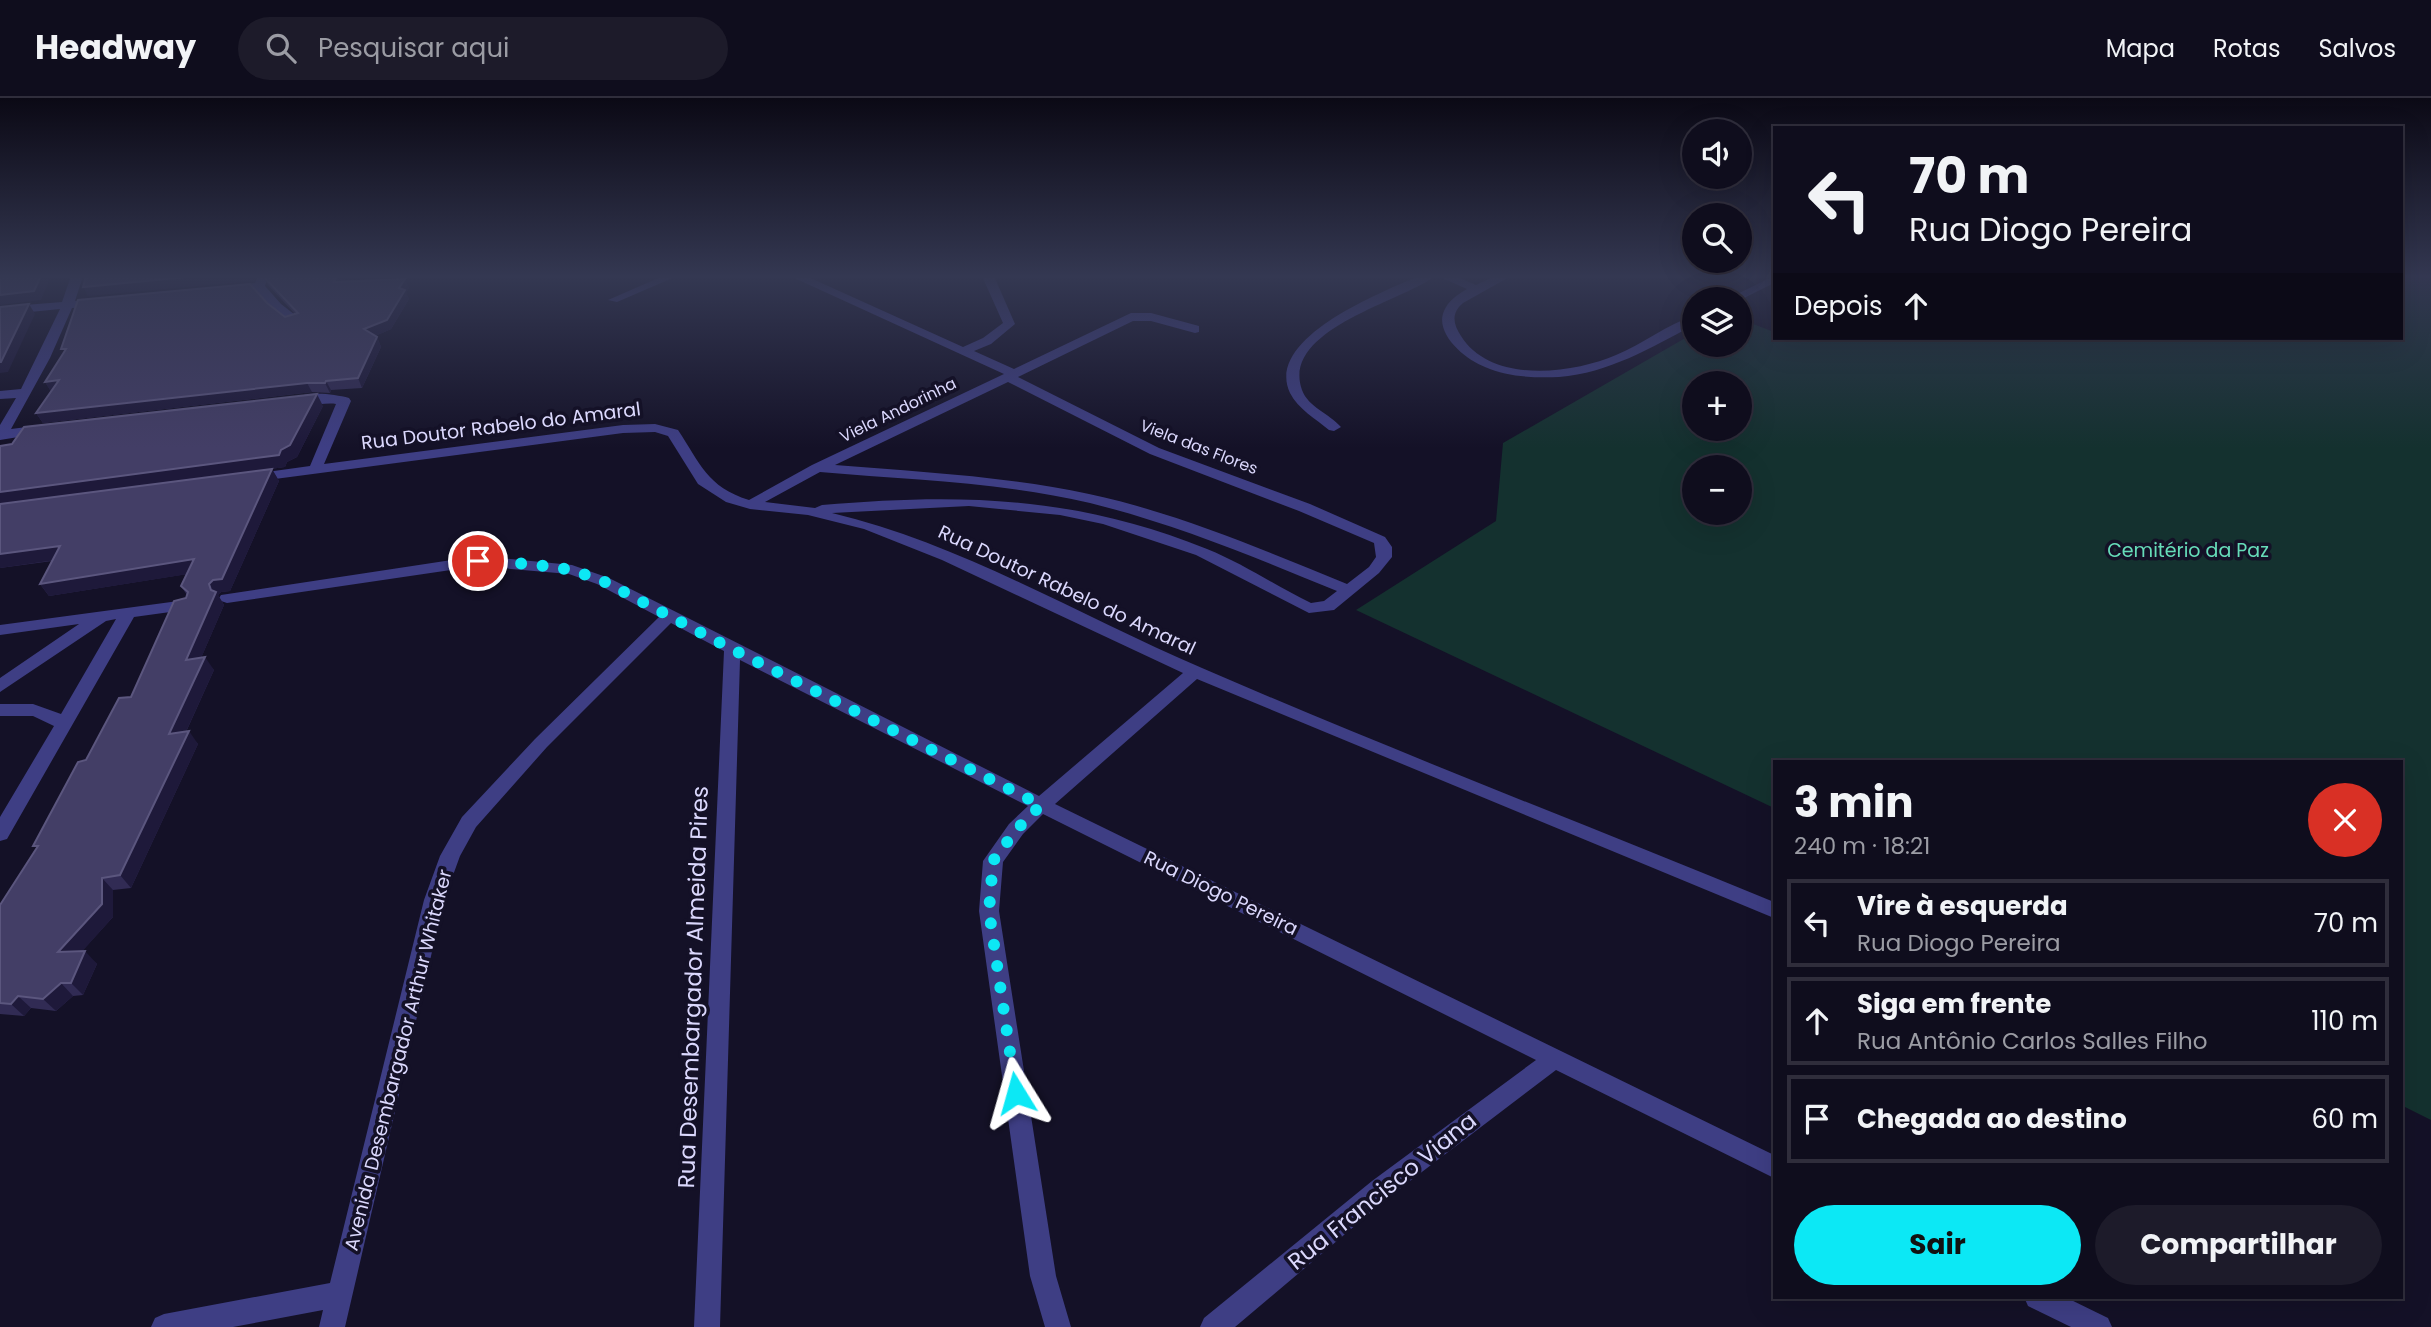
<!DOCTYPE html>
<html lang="pt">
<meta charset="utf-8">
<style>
:root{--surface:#0f0d1d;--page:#1d1b2a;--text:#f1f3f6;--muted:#9b9ca4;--line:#2f2d3b;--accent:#0ce8f5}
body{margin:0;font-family:Poppins,sans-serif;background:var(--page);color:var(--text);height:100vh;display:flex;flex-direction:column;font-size:26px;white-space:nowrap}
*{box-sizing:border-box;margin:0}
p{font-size:23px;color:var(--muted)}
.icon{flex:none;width:38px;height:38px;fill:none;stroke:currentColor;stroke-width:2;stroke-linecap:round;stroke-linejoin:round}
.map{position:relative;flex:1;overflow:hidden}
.panel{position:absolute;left:1773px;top:662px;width:630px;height:539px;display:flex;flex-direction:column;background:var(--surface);border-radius:0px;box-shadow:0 7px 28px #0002,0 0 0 2px var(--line)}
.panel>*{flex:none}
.guide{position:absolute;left:1773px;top:28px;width:630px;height:214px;border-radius:0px;box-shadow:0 7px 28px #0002,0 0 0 2px var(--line);background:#0f0d1d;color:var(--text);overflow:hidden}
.tools{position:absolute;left:1682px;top:21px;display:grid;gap:14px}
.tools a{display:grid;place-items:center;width:70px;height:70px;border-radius:50%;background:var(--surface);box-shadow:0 7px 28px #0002,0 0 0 2px var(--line);font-size:35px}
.pin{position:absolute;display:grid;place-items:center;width:60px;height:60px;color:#fff;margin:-30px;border:4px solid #fff;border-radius:50%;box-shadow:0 2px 7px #0007}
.me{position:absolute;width:77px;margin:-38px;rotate:352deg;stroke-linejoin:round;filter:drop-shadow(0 0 5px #0008)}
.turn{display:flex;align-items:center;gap:24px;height:147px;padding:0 21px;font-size:32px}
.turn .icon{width:91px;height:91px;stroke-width:2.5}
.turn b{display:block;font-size:49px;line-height:60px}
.then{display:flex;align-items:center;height:66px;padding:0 21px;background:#0003;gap:14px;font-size:26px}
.round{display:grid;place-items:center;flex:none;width:74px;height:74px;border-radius:37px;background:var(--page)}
.headline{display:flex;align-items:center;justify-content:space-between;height:119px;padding:0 21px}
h1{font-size:42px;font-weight:700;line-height:52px}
.action{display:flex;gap:14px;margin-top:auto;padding:14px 21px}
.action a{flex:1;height:80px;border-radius:42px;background:var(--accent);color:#111;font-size:28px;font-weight:700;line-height:80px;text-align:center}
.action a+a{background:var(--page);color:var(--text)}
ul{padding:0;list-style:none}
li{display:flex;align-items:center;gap:21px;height:88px;margin:0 14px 10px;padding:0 7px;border:4px solid var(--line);border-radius:0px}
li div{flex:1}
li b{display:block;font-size:26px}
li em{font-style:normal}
header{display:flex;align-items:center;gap:42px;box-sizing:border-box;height:98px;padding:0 35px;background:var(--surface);border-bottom:2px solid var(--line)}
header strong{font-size:33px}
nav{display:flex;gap:38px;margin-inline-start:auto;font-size:24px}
.search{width:490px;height:63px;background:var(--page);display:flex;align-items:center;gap:18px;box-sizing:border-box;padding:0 24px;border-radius:38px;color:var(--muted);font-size:26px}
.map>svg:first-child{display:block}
.green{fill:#14312f;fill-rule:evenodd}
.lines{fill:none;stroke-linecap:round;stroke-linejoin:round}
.lane{fill:#3e3e84;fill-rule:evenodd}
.street{fill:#3e3e84;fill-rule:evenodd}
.wall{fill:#312b54}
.shaded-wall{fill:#1e193a}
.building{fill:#433e66;stroke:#5b567e;stroke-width:2}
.route{stroke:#0ce8f5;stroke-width:12;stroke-dasharray:0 21.6}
.labels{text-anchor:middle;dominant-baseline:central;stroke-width:7;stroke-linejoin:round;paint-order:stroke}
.far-street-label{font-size:16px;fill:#dbd8fd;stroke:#141127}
.street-label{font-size:19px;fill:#dbd8fd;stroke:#141127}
.park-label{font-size:19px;fill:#66dcb9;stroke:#141127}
.near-street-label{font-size:23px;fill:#dbd8fd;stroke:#141127}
</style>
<header>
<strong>Headway</strong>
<div class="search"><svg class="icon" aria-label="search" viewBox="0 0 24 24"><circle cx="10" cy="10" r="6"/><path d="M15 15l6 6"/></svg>Pesquisar aqui</div>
<nav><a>Mapa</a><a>Rotas</a><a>Salvos</a></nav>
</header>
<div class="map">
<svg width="2431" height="1229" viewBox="0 0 2431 1229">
<rect width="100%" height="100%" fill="#141127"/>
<path class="green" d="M2401,178H2431V1022L2401,1007V663H1774V710L1356,512L1496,423L1503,345L1694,235V247H1740V221L1774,234V240H2401ZM1694,285H1740V331H1694ZM1694,369H1740V415H1694Z"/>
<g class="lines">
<path class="lane" d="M663,178H677L617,204L608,202Z"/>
<g class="street">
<path d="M71,178H83L75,203L98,200L104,204L98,208L72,210L50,260L11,331L43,327L50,331L43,335L0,342V327L16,300L0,301V293L21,291L60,211L0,217V209L62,204Z"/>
<path d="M258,178H268L265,188L281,206L299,220V226C282,227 267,204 256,192L230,194L224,191L230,188L255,185Z"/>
<path d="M790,178H806L963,249L983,240L1003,225L982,178H994L1015,226L991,246L974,253L1014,271L1131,215H1151L1199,228V234L1195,235L1151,223H1133L1018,279L1159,350L1310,406L1385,439L1392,449V459L1379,475L1334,512L1309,515L1196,457L1103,426L1060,417L969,408L832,415C962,446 1080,518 1202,570C1391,652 1584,726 1774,804V820L1197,581L1055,706L1774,1057V1080L1556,972L1389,1099L1235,1229H1200L1204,1220L1372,1083L1536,962L1043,716L1023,736L1003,764L999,813L1056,1178L1071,1229H1045L1030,1178L979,813L983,763L1009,726L1028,708L740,562L720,1229H694L724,553L671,525L547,649L476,729L460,758L444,802L345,1229H319L323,1212L233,1229H151L155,1220L164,1216L330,1185L424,802L440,758L462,719L535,641L659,519L597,486L569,476L478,468L227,505L221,503L219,500L221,497L478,458L572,467L609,480L1039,698L1183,575L942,462L864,431L808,417L750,411L726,404L698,386L668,338L655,334L623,335L253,384L246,380L253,376L310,368L336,306C323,304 301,311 290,303C305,292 332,296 349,300L351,303L324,366L623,327L655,326L678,332C700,365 707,389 749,402L812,367L1004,276ZM1008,284L1150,356L1299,413L1374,445L1376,459L1369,469L1347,486C1263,452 1178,415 1089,396C1005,378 920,374 835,367ZM820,374C910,382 1002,384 1090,405C1175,426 1257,460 1337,493L1324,503L1311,505C1276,488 1244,466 1207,451C1076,398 961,395 822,407L815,410L765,404Z"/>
<path d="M1419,178H1435C1404,203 1280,231 1302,292C1308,309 1330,316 1341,329L1334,333L1329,332C1316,321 1298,311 1290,295C1264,240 1382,194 1419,178Z"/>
<path d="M1438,178H1455L1476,187L1495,178H1511L1463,205C1451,215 1453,226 1461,238C1491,286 1572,276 1616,257C1643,246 1667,226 1694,218V227C1650,250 1609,275 1559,279C1534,280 1508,279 1485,269C1466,262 1434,236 1444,213C1448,203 1458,196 1467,191Z"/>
<path d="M1774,178V185L1740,202L1727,201Z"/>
<path d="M186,502L192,503L194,507L192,511L134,519L7,741L0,743V719L54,628L33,618H0V606H33L61,616L116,521L106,523L0,594V580L79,526L0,537V527Z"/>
<path d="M2024,1199H2065L2108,1220L2112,1229H2071L2028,1208Z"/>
</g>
</g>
<g class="wall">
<path d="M263,178H347L344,184L405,181L409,190L406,195L409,201L391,231L375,238L377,239L381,249L362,290L331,292L330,295L312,294L43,325L36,315L51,293L45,284L267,205L285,219L295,216L268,187Z"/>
<path d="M323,308L297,359L287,364L285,369L119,391L272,371L279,383L230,493L221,494L218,497L224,507L201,560L214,572L186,634L198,646L131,790L113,792V819L82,853L97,866L83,897L73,898L56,913L31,910L24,918L0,916V807L36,751L86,662L131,599L187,497L181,488L187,476L49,498L40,486L52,463L0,470V348Z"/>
</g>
<g class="shaded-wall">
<path d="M41,178H51L41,202L0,207V197Z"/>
<path d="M197,178H256L253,183L88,198L83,189Z"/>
<path d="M337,178H347L339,193L334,184Z"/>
<path d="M405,181L409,190L406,195L409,201L391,231L369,241L364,231L399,190Z"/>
<path d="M29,206L35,216L8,274L0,275V264Z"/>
<path d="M377,239L381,249L362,290L358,280Z"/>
<path d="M59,282L51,294L45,284Z"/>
<path d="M326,283L331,292L330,295L325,285Z"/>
<path d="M307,285L312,294L43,325L36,315Z"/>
<path d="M317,296L323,308L297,359L287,364L285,369L0,407V394L281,352Z"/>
<path d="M272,371L279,383L230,493L221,494L218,497L224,507L195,574L186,562L211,492L209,486Z"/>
<path d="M60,448L69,460L0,470V456Z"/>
<path d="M194,461L201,474L49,498L40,486Z"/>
<path d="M205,559L214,572L179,649L169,636Z"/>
<path d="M189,633L198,646L131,790L120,777Z"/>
<path d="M102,780L113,792V819L70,867L58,854Z"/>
<path d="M85,853L97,866L83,897L71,885Z"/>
<path d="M61,885L73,898L56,913L43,901Z"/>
<path d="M18,898L31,910L24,918L11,906Z"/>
</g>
<g class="building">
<path d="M0,178H41L34,193L0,197Z"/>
<path d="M86,178H197L83,189Z"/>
<path d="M263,178H337L334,184L405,181L399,190L405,192L387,222L364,231L377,239L358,280L326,283L325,285H307L36,315L59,282L45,284L66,251H61L78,202L250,186L267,205L285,219L298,215Z"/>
<path d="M29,206L1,264H0V209Z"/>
<path d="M317,296L290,347L281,352L279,357L0,394V348L12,346L24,329Z"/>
<path d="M272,371L222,481L213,482L209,486L211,492L216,494L186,562L205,559L169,636L189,633L120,777L102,780V806L58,854L85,853L71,885H61L43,901L18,898L11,906L0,905V807L38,748H33L78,664L86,662L119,600L131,599L174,503L186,500L188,494L181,488L194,461L40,486L60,448L0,456V406Z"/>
</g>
<linearGradient id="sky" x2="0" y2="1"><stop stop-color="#0b0915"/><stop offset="0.51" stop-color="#343852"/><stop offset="1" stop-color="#343852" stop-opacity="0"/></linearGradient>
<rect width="2431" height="350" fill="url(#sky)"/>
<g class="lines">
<path class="route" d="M478,463L530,466L572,472L603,483L732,551L1041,707L1016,732L993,763L989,813L1016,995"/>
</g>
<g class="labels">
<g class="far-street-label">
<text transform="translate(898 312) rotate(-26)">Viela Andorinha</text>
<text transform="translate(1199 349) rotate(21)">Viela das Flores</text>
</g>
<g class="street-label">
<text transform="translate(501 328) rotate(-7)">Rua Doutor Rabelo do Amaral</text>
<text transform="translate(1067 492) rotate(25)">Rua Doutor Rabelo do Amaral</text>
<text transform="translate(1221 795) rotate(26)">Rua Diogo Pereira</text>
<text transform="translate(398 962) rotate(-76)">Avenida Desembargador Arthur Whitaker</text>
</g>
<g class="park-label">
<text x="2188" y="452">Cemitério da Paz</text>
</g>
<g class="near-street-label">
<text transform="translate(693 889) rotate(-88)">Rua Desembargador Almeida Pires</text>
<text transform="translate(1382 1093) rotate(-39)">Rua Francisco Viana</text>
</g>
</g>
</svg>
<div class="tools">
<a><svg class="icon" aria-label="sound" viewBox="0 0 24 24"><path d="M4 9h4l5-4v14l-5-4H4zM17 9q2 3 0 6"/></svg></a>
<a><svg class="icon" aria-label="search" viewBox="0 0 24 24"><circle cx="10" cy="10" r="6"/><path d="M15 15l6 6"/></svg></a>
<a><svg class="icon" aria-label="layers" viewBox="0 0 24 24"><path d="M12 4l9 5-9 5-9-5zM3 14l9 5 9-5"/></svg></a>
<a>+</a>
<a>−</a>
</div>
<div class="pin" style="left:478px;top:463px;background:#d93025"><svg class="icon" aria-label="arrive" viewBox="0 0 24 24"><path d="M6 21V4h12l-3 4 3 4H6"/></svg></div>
<svg class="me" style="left:1016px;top:995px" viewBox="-20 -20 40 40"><path d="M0-17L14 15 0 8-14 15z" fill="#0ce8f5" stroke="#fff" stroke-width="4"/></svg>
<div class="guide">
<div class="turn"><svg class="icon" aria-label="left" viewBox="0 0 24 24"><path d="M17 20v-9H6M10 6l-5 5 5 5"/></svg><div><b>70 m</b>Rua Diogo Pereira</div></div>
<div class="then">Depois<svg class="icon" aria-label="ahead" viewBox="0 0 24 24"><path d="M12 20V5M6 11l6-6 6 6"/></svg></div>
</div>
<section class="panel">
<div class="headline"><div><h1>3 min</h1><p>240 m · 18:21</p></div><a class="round" style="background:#d93025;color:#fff"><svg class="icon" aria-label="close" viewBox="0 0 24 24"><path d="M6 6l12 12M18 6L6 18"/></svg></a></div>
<ul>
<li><svg class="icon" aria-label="left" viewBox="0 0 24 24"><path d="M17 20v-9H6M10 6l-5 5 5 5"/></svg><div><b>Vire à esquerda</b><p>Rua Diogo Pereira</p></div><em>70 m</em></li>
<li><svg class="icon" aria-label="ahead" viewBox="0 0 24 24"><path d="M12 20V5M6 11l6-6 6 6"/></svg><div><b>Siga em frente</b><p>Rua Antônio Carlos Salles Filho</p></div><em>110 m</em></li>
<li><svg class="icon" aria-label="arrive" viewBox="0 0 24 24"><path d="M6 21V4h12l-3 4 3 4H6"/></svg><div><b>Chegada ao destino</b></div><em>60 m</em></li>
</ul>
<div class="action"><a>Sair</a><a>Compartilhar</a></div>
</section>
</div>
